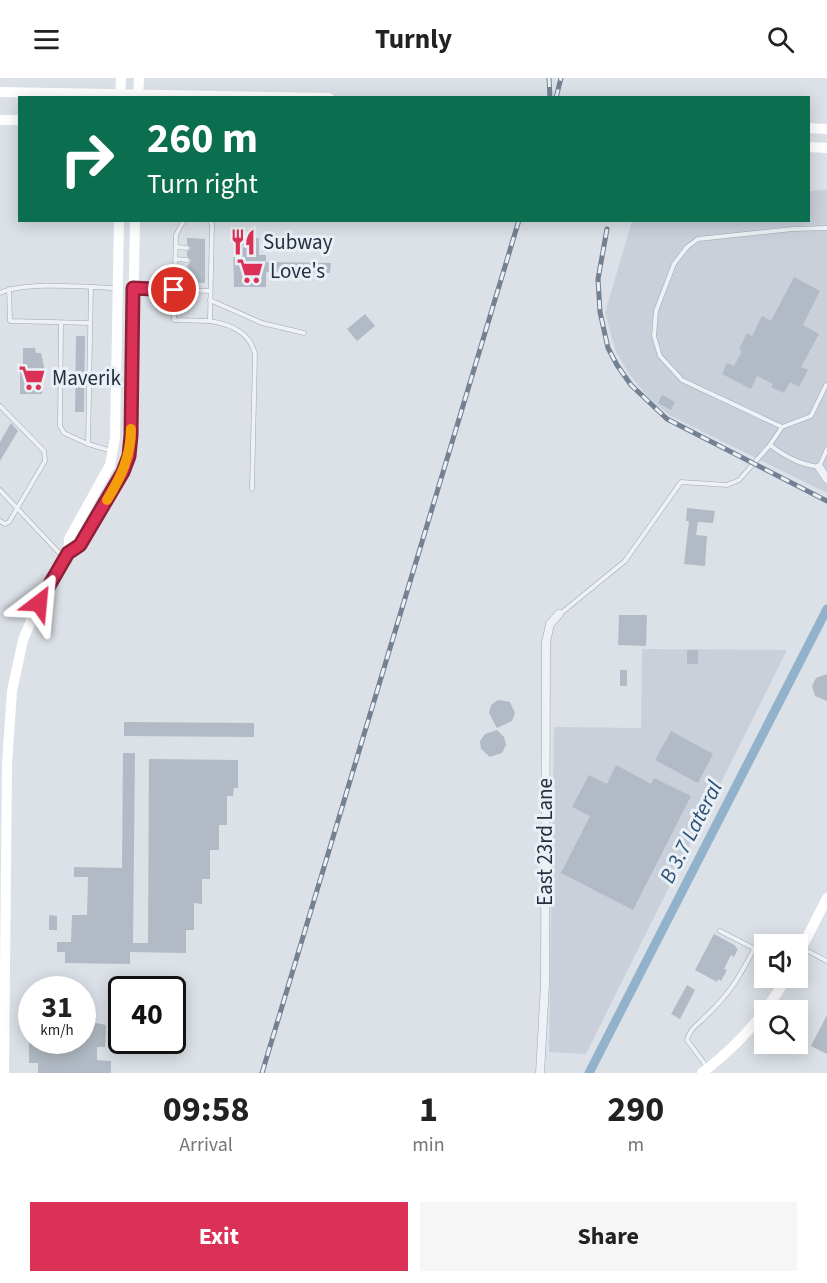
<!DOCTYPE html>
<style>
:root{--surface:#fff;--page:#f6f6f6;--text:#222;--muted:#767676;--accent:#dc3156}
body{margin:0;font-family:"Source Sans 3",sans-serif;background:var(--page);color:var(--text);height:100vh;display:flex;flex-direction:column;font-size:22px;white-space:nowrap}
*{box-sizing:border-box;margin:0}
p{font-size:20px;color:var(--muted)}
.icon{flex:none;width:33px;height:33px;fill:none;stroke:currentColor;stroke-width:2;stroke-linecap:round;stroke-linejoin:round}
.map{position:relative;height:995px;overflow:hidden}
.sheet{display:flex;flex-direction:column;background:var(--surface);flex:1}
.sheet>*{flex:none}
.hud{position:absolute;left:18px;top:18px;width:792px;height:126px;border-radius:0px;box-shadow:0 3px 15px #0003;background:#0b6e4f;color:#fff;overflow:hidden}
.controls{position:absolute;left:754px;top:856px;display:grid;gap:12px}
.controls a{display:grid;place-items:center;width:54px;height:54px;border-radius:0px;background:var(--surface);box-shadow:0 3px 15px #0003;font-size:30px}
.speed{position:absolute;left:18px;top:898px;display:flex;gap:12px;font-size:30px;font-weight:700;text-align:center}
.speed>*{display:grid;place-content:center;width:78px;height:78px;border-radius:50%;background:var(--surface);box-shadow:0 3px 15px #0003;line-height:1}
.speed small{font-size:15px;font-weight:400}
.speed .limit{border:3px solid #111;border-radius:9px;background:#fff;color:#111}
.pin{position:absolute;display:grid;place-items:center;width:51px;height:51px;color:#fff;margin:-26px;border:3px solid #fff;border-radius:50%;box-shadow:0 2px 6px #0007}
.me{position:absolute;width:66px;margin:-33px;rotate:29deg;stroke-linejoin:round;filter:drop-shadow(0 0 4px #0008)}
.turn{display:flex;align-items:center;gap:21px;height:126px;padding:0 30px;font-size:27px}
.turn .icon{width:78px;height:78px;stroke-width:2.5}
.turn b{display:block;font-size:42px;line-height:51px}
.eta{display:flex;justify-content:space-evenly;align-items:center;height:102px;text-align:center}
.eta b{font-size:36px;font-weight:700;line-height:42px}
.button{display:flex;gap:12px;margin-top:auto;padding:12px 30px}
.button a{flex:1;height:69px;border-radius:0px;background:var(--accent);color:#fff;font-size:24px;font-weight:700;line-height:69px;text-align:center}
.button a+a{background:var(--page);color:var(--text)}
header{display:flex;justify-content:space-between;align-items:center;height:78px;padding:0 30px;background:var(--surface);font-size:27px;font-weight:700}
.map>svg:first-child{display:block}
.built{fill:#c9d0da}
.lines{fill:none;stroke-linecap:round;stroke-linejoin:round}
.canal{stroke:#92b2cc;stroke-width:9}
.building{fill:#b2bac5}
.lane-casing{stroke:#a0a8b1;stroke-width:5}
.street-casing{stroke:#a0a8b1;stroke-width:9}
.lane{stroke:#eef1f5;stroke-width:4}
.street{stroke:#eef1f5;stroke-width:8}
.secondary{stroke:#fff;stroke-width:10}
.rail-casing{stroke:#738192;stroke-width:5}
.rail{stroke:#eaf0f5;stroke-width:3;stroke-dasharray:9;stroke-linecap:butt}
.route-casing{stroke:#8f2038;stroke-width:15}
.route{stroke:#dc3156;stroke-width:10}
.slow{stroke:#f59e0b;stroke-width:10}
.labels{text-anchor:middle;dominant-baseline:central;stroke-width:6;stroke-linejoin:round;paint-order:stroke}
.poi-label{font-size:21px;fill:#242f3f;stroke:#eaf0f5;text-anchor:start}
.street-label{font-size:21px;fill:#242f3f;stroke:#eaf0f5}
.water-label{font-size:22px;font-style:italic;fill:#2a5177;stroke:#eaf0f5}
</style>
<header><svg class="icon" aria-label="menu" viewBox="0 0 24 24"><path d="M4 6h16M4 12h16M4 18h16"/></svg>Turnly<svg class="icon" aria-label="search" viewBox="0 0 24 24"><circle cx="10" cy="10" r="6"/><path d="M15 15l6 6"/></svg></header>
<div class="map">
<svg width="827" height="995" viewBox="0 0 827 995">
<rect width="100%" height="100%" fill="#dbe1e7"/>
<g class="built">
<path d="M827,112V415L669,337L648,319L629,296L616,274L605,235L632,143L808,142L809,113Z"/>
<path d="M642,571L787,572L586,976L549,974L554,649L641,650Z"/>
</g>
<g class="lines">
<path class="canal" d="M589,995L827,531"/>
</g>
<g class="building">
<path d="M187,160L205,161V205L187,204V197L191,194L187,189L191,182L187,178V174L191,170L187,166Z"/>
<path d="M233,160H259V177H266V184L331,185L330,195L266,194V209H234Z"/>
<path d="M794,199L820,213L803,247L819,256L801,289L808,292L799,309L790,304L784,315L771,309L773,306L757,298L751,311L722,296L727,285L734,288L742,273L739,271L747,255L752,258L762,238L771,243Z"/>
<path d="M365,236L375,248L357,263L347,251Z"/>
<path d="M76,258H85L84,334H75Z"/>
<path d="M23,270H35L36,275H41L44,289L42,316H20V290H23Z"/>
<path d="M662,317L675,324L671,332L658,325Z"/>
<path d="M11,345L18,353L0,383V364Z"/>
<path d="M687,430L715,433L713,445L698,444L696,457L707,458L705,488L684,486L689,443H686Z"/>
<path d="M619,537H647L646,568L618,567Z"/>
<rect x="687" y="572" width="11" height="14"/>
<rect x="620" y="592" width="7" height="16"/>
<path d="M827,596V623L815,618L812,608L816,600Z"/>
<path d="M498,622L510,624L515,635L512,643L497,650L489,635L491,627Z"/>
<path d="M124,644L254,645V659L124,658Z"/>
<path d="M497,652L504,659L506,667L502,675L490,679L481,671L480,663L485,656Z"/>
<path d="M671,653L713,676L698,705L655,682Z"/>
<path d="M123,675H135L133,865H148L149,681L238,682V710H234L233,718H227V747H219V772H210V801H202V826L194,825V852H186V875L130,874V886L65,885V874H57V864H71L72,837H87L88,799H74V789L122,790Z"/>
<path d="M616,687L651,706L654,700L691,718L633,832L561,795L590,738L572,729L589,697L607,706Z"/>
<path d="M49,837L57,838V852H49Z"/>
<path d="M714,856L736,868L735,869L738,871L734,879L731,877L724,891L727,892L721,903L718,901L717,904L695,892Z"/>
<path d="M687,907L695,912L680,941L671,936Z"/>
<path d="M827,937V976L811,968Z"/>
<path d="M91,944L106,947L105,969H97V982L111,983V995H38V985H29V963H82V949H88Z"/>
</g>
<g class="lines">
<g class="lane-casing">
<g id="lane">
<path d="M184,142L176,157L174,242L210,243L212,146L209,142"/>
<path d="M176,169L187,170"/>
<path d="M175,181L187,182"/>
<path d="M175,193H187"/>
<path d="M91,209L88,366L112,373"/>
<path d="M134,210L210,213"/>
<path d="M9,211L10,243L90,245"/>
<path d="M0,215C26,203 85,209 115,210"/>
<path d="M210,222L262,245L304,255"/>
<path d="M210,243C230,246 250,254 255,276L252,411"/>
<path d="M61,245L60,348L64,355L88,366"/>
<path d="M0,328L44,373L45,383L9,444L5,446L0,443"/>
<path d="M782,349L682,302L660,278L654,258L656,233L674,186L687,169L698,161L793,151L827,150"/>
<path d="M770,367L782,349L811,338L826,307"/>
<path d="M0,412L63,479"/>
<path d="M560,536L625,483L681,404L727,407L739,402L770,367C786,379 799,386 819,389L827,371"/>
<path d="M720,853L765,876"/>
<path d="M802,870L827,883"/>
<path d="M707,989L687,962C689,952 697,947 704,940C729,917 739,900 754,871"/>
</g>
</g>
<g class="street-casing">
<g id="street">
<path d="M819,389L827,401"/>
<path d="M540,995L545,906L546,564L550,546L559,536"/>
</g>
</g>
<use href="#lane" class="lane"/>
<use href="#street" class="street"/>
<g class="secondary">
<path d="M0,14L329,20"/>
<path d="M120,20L121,0"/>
<path d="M138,20L139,0"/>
<path d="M0,42H20"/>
<path d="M808,50L827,51"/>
<path d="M808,69L827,70"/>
<path d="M68,475L69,461L110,387L115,360L119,142"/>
<path d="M798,877L827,820"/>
<path d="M4,995L7,686L12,613L23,562L33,538L45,512L68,475L80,467C102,431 127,400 131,357L135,142"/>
<path d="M702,995C736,969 765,938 786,900"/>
</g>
<g class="rail-casing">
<g id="rail">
<path d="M549,0L550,20"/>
<path d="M556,20L561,0"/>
<path d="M607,151L598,201L600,234L608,270L617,287L631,307L667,341L827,423"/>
<path d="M262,995L519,142"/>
</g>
</g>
<use href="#rail" class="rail"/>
</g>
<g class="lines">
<g class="route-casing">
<path id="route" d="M39,525L68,475L80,467L123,394L129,378L131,357L133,210L174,212"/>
</g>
<use href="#route" class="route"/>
<path class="slow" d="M107,422C121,399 131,378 131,351"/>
</g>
<defs>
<g id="restaurant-bare" transform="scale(2.07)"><path d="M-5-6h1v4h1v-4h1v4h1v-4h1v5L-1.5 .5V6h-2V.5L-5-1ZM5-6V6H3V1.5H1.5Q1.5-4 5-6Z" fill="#dc3156" stroke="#eaf0f5" stroke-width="2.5" paint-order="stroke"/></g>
<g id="supermarket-bare" transform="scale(2.07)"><path d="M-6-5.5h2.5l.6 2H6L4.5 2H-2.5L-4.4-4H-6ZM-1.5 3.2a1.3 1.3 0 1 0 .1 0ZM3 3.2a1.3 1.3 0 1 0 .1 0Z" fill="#dc3156" stroke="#eaf0f5" stroke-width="2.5" paint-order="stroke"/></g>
</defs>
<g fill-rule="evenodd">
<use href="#restaurant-bare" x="243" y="164"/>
<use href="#supermarket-bare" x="250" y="193"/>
<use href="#supermarket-bare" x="32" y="300"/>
</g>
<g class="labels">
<g class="poi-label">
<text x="263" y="164">Subway</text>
<text x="270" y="193">Love's</text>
<text x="52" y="300">Maverik</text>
</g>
<g class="street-label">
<text transform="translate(545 764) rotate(-90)">East 23rd Lane</text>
</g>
<g class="water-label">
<text transform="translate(691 754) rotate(-63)">B 3.7 Lateral</text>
</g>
</g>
</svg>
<div class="controls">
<a><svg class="icon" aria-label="sound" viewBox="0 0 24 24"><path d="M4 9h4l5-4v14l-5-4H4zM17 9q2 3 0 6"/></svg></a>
<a><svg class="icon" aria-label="search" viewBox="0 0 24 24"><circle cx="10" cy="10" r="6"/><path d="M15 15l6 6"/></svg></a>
</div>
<div class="speed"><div>31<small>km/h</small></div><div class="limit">40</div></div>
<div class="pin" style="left:174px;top:212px;background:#d93025"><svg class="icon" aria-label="arrive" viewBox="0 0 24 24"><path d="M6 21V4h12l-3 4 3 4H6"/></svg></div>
<svg class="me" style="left:39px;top:525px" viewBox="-20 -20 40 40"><path d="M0-17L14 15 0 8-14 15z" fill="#dc3156" stroke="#fff" stroke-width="4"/></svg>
<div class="hud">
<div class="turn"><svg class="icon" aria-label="right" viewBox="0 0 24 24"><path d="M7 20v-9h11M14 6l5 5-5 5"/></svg><div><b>260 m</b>Turn right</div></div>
</div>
</div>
<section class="sheet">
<div class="eta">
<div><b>09:58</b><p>Arrival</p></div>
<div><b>1</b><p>min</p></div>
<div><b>290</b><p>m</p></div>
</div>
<div class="button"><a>Exit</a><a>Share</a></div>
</section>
